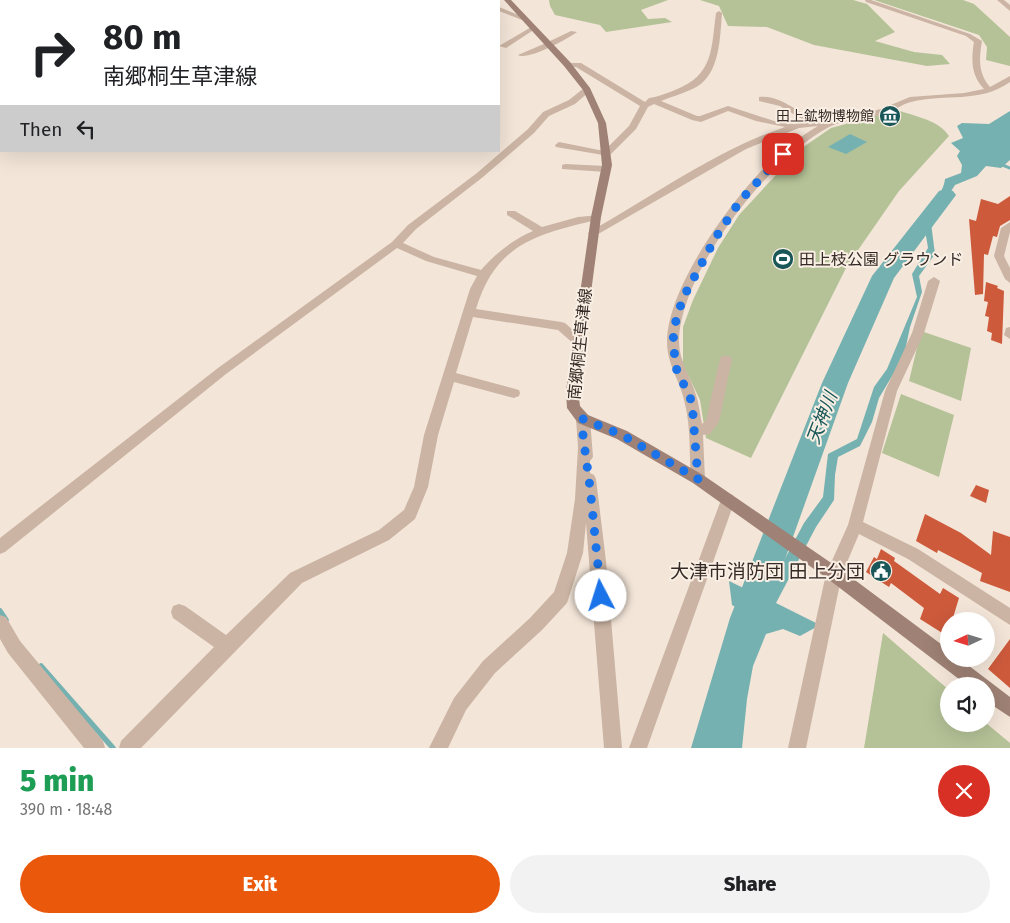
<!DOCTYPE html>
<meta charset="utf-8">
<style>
:root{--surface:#fff;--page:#f2f2f2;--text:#202124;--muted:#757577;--accent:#ea580c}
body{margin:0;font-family:"Fira Sans","Noto Sans JP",sans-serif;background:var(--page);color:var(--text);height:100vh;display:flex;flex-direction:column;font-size:19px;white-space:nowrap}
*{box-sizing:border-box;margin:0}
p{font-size:16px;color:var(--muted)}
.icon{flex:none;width:28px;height:28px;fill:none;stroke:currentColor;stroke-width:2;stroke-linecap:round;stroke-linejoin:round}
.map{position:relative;height:748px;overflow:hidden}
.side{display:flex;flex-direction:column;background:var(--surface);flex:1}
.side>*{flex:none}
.hud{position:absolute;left:0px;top:0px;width:500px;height:152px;box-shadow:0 5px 20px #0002;background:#fff;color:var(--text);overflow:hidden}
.needle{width:32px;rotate:266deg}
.buttons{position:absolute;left:940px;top:612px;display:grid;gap:10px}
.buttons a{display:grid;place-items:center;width:55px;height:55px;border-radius:50%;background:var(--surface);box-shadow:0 5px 20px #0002;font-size:25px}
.pin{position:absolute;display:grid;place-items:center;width:42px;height:42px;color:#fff;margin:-21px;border-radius:10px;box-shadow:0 2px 8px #0006}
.me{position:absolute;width:55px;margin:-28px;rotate:355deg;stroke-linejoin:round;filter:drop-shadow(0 0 4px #0008)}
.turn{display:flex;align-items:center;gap:18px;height:105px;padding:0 20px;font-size:22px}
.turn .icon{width:65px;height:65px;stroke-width:2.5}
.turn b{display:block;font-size:35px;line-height:42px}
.then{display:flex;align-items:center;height:48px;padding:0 20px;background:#0003;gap:10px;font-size:19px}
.round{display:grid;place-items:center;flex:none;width:52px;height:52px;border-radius:26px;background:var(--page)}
.head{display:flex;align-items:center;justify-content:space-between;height:85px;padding:0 20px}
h1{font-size:30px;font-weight:800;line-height:38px;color:#1e9e55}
.action{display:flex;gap:10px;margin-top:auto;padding:10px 20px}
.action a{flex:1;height:58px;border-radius:30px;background:var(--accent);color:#fff;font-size:20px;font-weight:800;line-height:58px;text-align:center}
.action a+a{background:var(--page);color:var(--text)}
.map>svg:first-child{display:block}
.green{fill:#b5c297}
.water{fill:#75b1b1}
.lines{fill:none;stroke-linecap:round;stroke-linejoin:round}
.stream-far1{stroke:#75b1b1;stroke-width:3}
.stream{stroke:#75b1b1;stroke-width:5.5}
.river{fill:#75b1b1;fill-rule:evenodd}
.building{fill:#cd5a3b}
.minor{fill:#cbb4a3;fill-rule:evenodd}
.secondary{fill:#9f8275;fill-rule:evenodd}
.route{stroke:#1a73e8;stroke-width:9;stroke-dasharray:0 16.2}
.labels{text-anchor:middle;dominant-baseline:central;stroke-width:4;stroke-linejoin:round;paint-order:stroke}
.far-poi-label{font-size:14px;fill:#362a26;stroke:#faefe4;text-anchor:end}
.poi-label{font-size:16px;fill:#362a26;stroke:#faefe4;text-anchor:start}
.street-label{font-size:16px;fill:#362a26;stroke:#faefe4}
.water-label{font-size:18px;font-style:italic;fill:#195759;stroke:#faefe4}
.near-poi-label{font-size:19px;fill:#362a26;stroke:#faefe4;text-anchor:end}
</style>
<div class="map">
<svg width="1010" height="748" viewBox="0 0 1010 748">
<rect width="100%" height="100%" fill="#f3e5d8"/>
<g class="green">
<path d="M549,0H668L641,10L648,19L665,18L672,22L606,32L600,25L555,15L550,6Z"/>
<path d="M700,0H853L867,4L895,32L875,41L914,52L942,55L950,64L927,66L814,45L767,27L728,26L719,6Z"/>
<path d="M874,0H963L974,4L1010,37V66L986,60L987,47L979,35Z"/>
<path d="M897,110C914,116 939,120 949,136L899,191L847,266L751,458L706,438L700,400L683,365V327L693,300L718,248L739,215L799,150L831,128Z"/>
<path d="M921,331L971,348L961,401L909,381Z"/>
<path d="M901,394L954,415L939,477L882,453Z"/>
<path d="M883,633L949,690V724L986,723L1010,743V748H864Z"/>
</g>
<g class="water">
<path d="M1010,111V160L1001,168L986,166L977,176L955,185L931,223L935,254L919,276L922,292L910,327L904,356L879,398L872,422L860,446L838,457L835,475L834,500L816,527L776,603L820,625L800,636L783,629L766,634L753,666L747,699L742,748H721L727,715L742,675L755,618L732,605L729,581L764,598L804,523L823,497L828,454L857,439L874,387L887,369L917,297L912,274L928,248C927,239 924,229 924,220C926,205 943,197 945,179L961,173L962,165L957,156L960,151L951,143L963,138L957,126L962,123L989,124Z"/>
<path d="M850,134L867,142L846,154L828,147Z"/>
</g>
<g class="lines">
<path class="stream-far1" d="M1000,164L1010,168"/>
<g class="stream">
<path d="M0,611L6,620"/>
<path d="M41,666L113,748"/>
</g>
<path class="river" d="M946,189L953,191L956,195L894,278L848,383L764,618L729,748H691L730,618L822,383L872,276L939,191Z"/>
</g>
<g class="building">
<path d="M1010,196V220L1000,226L997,237L993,236L988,255L984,254L983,294L975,295L969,219L976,221L981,199L998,204Z"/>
<path d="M986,282L998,286L997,288L1004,291L1002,344L991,340L992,333L987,331L989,317L985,316L988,302L984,301Z"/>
<path d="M976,485L989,490L986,503L970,496Z"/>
<path d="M925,514L961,533L991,555L993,531L1010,537V592L980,581L982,573L938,550L937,553L916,541Z"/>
<path d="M881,549L895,558L894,561L940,594L943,588L959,598L952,621H949L947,636L920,619L924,608L891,583L889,587L866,572L874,557L877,559Z"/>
<path d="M1010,639V688L988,669Z"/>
</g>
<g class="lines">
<g class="minor">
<path d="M476,0H485V1H477Z"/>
<path d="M865,0H871L970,34L982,41C979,58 978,73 990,87L1010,76V82C979,104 946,93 911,102C902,104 894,111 884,114C867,118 843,120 829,127C769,158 680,272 679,341C679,361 690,376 696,395C699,404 700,414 702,424L706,420L720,359L722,356H730L732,359L719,422L710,434L703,435L705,479L703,483L698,485L693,483L691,479C689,454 691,428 685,404C681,382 667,365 667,342C667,289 728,205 764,168C780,151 798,138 818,126L799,128L746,149L593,237L588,234L589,232C654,196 714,151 785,127L756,121L728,111L701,122L692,120L654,104L648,107L636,129L609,156L556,147L555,145L559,142L604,151L629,126L640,106L576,67H568L564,65L568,63H581L645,102L649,98C658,97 667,93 675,90C714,75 711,49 716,13L719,11L722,13C720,37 720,72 698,86C686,93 673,96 661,101L697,116H700L728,106L774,121L794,124L807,122L780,106L759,101V97C785,94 803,121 826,121L881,109L910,97L964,93L984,89C971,75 971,60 974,42L966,36L866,2Z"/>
<path d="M997,0H1004L1010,5V11Z"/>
<path d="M499,7L526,18L527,19L522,20L499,11Z"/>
<path d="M533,26L536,28L535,29L506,48L499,46Z"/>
<path d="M571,31L577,32C568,39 527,61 518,55L546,43Z"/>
<path d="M584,88L591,90L575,104L549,116L534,133L483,177L416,229L403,243L434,257L481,270C496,253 512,240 533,231L507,215V211H515L542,227L578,217L600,215V219C539,234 496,242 476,309L561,322L565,323L583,339L585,342L583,345H575L558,330L473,317L456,373L519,390L520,393L519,396L514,398L454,382L438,435L428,487L415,519L389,540L302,583L141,748H119L121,741L214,647L173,618L171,612L173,606L179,604L185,606L226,635L290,573L379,530L404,510L414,487L424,435L470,289L477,276L426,261L397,248L226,374L5,552L0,554V538L218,368L392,242L408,225L477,173L528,129L543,112L569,100Z"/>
<path d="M565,164L606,166L611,169L606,172L562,169V165Z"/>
<path d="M1010,222V232L1004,256L1010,268V283L1005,279L994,256L1001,228Z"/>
<path d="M934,277L940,281L924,333L897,391L863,522L918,549L1010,608V625L908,559L859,534L842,574L806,748H788L826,574L848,525L885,391L912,333L928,281Z"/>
<path d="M1010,327V339L1004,335L1006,328Z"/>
<path d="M583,414L588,415L590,419L593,457L590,461V473L594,475L596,479L606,561L622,748H604L586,523L583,553L567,603L542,630L495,673L466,710L448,748H429L454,698L483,661L530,618L554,592L567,553L575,499L578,447L576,419L578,415Z"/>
<path d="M728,494L733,495L735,500L647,748H629L721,500L723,495Z"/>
<path d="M0,615L6,617L20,641L103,741L105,748H84L8,653L0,639Z"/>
</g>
<path class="secondary" d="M504,0H511L570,62L590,88L606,123L612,165L601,217L578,391L580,406L588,415L627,431L703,475L840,569L949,650V659H960L1010,697V717L986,701V686H968L828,579L693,483L617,439L578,423L567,408L566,391L591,217L602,165L598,123L583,90L564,66Z"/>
</g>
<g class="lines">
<path class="route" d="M601,596L590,487L583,436V419L622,435L698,479L692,402L676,368L673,340L676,320L683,298L716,237L740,201L783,154"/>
</g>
<defs>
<g id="museum-disc" transform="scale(1.125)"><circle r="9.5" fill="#195759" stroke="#faefe4"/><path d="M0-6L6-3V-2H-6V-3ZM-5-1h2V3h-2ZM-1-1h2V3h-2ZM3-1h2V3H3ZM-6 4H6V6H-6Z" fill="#fff"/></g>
<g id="stadium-disc" transform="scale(1.125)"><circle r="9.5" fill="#195759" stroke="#faefe4"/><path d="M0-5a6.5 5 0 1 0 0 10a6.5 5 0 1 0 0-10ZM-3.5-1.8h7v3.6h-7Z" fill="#fff"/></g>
<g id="civic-disc" transform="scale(1.125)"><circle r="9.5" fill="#195759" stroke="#faefe4"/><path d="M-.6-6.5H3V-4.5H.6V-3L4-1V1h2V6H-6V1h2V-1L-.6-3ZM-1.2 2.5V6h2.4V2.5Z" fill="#fff"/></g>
</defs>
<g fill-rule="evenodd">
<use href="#museum-disc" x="890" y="116"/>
<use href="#stadium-disc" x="783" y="259"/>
<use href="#civic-disc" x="881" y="571"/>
</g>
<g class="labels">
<g class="far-poi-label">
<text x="874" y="116">田上鉱物博物館</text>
</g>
<g class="poi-label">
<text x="799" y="259">田上枝公園 グラウンド</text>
</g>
<g class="street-label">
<text transform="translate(580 344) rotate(-84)">南郷桐生草津線</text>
</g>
<g class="water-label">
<text transform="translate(822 418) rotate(-69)">天神川</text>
</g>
<g class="near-poi-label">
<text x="865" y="571">大津市消防団 田上分団</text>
</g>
</g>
</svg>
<div class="buttons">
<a><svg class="needle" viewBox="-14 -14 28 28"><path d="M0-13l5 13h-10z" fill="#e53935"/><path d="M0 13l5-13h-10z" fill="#757577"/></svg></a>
<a><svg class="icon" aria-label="sound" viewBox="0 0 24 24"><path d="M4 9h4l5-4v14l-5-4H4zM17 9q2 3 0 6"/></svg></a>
</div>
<div class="pin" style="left:783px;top:154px;background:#d93025"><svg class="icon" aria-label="arrive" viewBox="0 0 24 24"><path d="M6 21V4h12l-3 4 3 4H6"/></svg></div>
<svg class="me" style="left:601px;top:596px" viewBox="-20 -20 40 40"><circle r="19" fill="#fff"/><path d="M0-13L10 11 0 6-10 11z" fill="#1a73e8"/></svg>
<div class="hud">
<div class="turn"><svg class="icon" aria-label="right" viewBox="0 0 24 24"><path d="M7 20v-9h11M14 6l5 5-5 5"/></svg><div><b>80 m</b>南郷桐生草津線</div></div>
<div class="then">Then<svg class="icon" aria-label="left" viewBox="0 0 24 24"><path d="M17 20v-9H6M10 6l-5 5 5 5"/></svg></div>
</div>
</div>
<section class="side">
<div class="head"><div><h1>5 min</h1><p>390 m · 18:48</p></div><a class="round" style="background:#d93025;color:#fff"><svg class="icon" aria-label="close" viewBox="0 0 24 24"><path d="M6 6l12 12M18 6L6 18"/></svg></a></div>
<div class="action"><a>Exit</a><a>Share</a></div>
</section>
